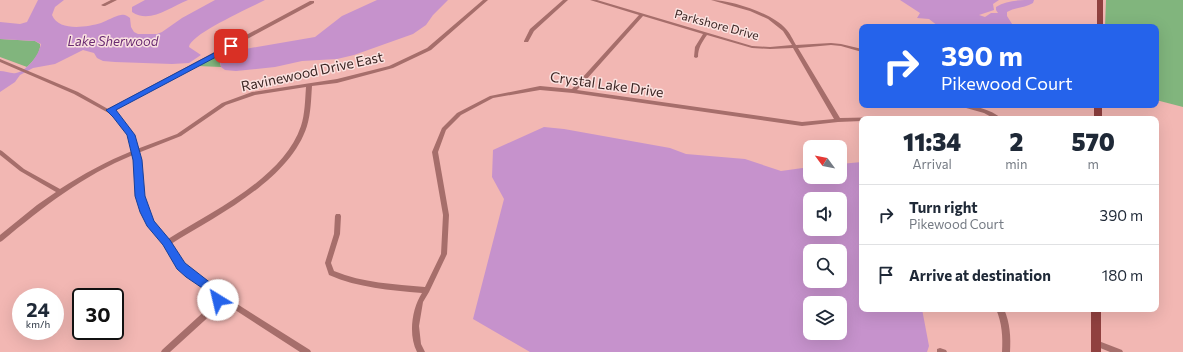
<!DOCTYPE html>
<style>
:root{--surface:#fff;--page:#f6f6f7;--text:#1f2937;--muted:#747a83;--line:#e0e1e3}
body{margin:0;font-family:Commissioner,sans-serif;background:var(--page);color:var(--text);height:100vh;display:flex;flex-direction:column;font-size:15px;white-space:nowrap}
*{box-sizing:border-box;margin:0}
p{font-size:13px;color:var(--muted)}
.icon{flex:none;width:22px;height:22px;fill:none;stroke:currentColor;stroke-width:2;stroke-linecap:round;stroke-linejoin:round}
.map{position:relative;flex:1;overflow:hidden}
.details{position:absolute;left:859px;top:116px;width:300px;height:196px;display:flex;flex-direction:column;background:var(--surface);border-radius:8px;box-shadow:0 4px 16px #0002}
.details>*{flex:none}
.top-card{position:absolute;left:859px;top:24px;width:300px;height:84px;border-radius:8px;box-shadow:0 4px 16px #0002;background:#2563eb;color:#fff;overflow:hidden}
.needle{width:26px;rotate:302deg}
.fabs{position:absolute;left:803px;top:140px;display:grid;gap:8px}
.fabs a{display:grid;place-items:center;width:44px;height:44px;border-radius:8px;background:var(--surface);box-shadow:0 4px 16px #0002;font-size:20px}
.speed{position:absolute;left:12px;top:288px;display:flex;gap:8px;font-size:20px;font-weight:700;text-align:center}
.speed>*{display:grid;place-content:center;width:52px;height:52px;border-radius:50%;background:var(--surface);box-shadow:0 4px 16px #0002;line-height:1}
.speed small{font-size:10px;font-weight:400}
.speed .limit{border:2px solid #111;border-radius:6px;background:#fff;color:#111}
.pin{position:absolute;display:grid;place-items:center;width:34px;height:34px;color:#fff;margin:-17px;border-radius:8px;box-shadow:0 2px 6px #0006}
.me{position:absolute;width:44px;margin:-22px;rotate:324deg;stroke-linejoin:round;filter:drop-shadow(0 0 3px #0008)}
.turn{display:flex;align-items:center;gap:14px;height:84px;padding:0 16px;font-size:18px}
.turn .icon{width:52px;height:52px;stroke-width:2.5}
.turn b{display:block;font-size:28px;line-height:34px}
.eta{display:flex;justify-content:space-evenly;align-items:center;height:68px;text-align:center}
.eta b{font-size:24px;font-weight:800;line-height:28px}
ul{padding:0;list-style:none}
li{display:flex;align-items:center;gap:12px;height:60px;padding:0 16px;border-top:1px solid var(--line)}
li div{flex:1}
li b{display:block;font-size:15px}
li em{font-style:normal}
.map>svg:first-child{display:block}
.green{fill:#81b57d}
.water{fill:#c692cc;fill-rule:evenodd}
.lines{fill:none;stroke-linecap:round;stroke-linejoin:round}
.street{fill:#a66e6b;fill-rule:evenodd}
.secondary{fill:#90403f;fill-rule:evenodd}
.route{fill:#2563eb;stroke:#184099}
.labels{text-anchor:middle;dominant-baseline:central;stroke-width:3;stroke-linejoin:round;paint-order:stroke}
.far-street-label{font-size:12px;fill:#3b2523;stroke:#fbe2e0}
.far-water-label{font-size:13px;font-style:italic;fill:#6b2c73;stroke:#fbe2e0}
.street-label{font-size:14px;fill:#3b2523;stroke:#fbe2e0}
</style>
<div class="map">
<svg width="1183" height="352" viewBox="0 0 1183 352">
<rect width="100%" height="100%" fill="#f2b7b3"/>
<g class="green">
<path d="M1106,0H1183V107L1156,100V27H1105Z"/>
<path d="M0,39L35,41L40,44C41,53 33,61 27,67L0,57Z"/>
<path d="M245,40L247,49L228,56L220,63L221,67L197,66Z"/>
</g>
<g class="water">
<path d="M38,0H64L55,7L52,15C59,32 87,27 101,23C107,21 114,16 121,15C125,14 127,16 130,18L131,27L134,32L138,34H157L162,32L182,18L215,0H265C252,7 190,34 189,47L201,55L189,63L172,64L115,62L103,61L97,58L94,53L83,50L55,64L33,68L20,75L15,82L0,92V71C5,71 11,74 16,73C27,71 39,55 41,44L35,41L0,39V22L20,24L27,22Z"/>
<path d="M145,0H188C170,7 150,24 132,12V7Z"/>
<path d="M377,0H448L433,15L426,25L413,34L354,55L337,59L302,61L275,67L236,71L225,70L221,67L220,62L228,56L245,49L315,37L342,16Z"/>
<path d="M900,0H999L993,4L994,10L979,15L985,17L991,13H998L996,10V7C1007,0 1020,0 1034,0L1033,3C1025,8 1015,7 1007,12V16L1014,27H934L933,26H938L929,19L917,18L920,13Z"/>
<path d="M544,127L564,129L670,148L686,154L745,159L781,171L810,167V177H840V164L862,162V309H922L929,346L927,352H530L473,319L504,199L492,177L493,150ZM810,199H840V229H810ZM810,251H840V281H810ZM810,303H840V333H810Z"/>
</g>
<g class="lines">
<g class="street">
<path d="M111,0H117L105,6H103L101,5Z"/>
<path d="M483,0H488L431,50L393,68L337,83L312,86C311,99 311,113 307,126C290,180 216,216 171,244L183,264L216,288L220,292L222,298L234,302L310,350L311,352H300L229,306L220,304L215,311L170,352H161L162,350L209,307L214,299V295L179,268L165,245L147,222L137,196L133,155C84,175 43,207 2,241L0,242V235L37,205L56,192L20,171L0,155V150L2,151L24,169L60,189C83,174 107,161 132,151L128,135L114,116L74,94L0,62V59L78,92L108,109L310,1H314V3L113,111L118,114L133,134L137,149L177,134L222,103L252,92L337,79L389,66L427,48ZM306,87C305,100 305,114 301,126C284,178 211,212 168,239L152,219L143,196L140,159L138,153L181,136L226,105L255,95Z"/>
<path d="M563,0H568L534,31L528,42H524V41L530,29Z"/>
<path d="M590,0H597L752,46L770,47L792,45L783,31L768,19L750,11L711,0C731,0 772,13 786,29C790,33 793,40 796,45L831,43L841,44L862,49V52L841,46L831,45L798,48L840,118L889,117L892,119H862V121L838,122L802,126L573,93L540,90L493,98L461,115L446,130L438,152L449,215L447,254L429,292L423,302L419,326L421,344L425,352H417C408,335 412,308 422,293C389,290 359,288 329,275L325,263L334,234L335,216L336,214H340L341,216L340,234L331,263L334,271C363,283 394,284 425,287L441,254L443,215L432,152L442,128L457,113L490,96L540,86L572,89L639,15ZM643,16L703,34L695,47L694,57L696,58L698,57C698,48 702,42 707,35L752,48L770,49L793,48L834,119L802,122L577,90Z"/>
<path d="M958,105C973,105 991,109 1002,119H995L984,113L959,106Z"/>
<path d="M996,309H1004C1010,323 1011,337 1010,352H1002C1003,337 1002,323 996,309Z"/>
<path d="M1096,340L1122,350L1123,352H1110L1093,345L1092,343L1093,341Z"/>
<path d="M940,348L946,350L947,352H937V349Z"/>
</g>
<g class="secondary">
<rect x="1097" y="0" width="6" height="27"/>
<rect x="1094" y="105" width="8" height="14"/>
<rect x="1091" y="309" width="10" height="43"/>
</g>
</g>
<path class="route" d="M231,44L233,45V48L116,110L135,135L142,160L145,196L154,221L170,240L185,263L221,291L223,300L222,303L218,305L214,303L211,294L186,277L177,269L163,245L147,226L140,212L135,196L133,160L127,135L113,117L106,110Z"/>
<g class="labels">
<g class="far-street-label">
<text transform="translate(717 24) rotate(15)">Parkshore Drive</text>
</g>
<g class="far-water-label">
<text x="113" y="41">Lake Sherwood</text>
</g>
<g class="street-label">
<text transform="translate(312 71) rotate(-12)">Ravinewood Drive East</text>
<text transform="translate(607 84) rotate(8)">Crystal Lake Drive</text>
</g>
</g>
</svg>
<div class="fabs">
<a><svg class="needle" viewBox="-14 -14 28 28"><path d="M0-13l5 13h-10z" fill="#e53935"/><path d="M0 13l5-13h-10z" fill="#747a83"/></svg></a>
<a><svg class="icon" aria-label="sound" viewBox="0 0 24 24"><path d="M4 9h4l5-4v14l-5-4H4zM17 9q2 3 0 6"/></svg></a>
<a><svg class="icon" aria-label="search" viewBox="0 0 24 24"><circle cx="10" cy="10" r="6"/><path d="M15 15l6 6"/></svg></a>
<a><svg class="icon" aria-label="layers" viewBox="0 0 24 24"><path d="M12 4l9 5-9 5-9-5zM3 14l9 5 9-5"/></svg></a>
</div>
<div class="speed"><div>24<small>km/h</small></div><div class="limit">30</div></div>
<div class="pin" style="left:231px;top:46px;background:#d93025"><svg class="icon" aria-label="arrive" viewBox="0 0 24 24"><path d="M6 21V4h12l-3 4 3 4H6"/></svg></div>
<svg class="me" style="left:218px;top:300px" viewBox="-20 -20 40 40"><circle r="19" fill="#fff"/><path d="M0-13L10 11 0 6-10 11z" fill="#2563eb"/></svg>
<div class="top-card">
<div class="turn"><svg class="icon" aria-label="right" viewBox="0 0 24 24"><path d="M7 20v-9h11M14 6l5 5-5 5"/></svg><div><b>390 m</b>Pikewood Court</div></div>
</div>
<section class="details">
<div class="eta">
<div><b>11:34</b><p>Arrival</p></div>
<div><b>2</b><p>min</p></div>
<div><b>570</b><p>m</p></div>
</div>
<ul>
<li><svg class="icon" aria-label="right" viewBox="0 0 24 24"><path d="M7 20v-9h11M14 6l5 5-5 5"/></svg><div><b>Turn right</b><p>Pikewood Court</p></div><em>390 m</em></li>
<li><svg class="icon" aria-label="arrive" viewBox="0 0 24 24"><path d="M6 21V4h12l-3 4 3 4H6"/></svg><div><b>Arrive at destination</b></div><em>180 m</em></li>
</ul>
</section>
</div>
